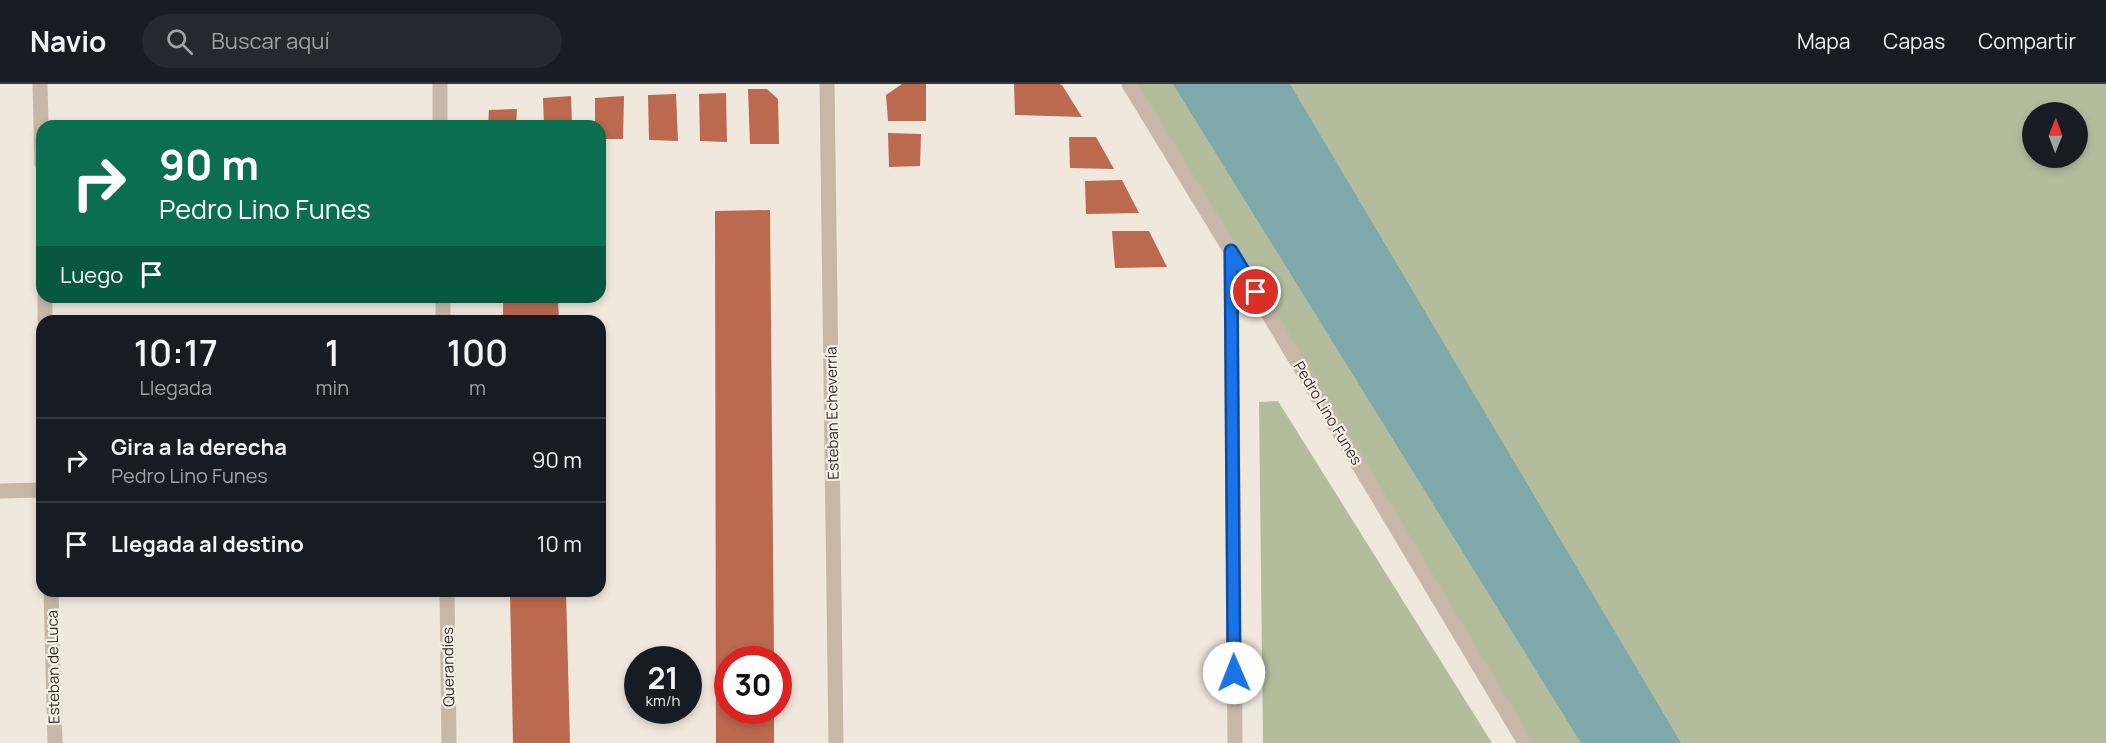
<!DOCTYPE html>
<html lang="es">
<meta charset="utf-8">
<style>
:root{--surface:#171b24;--page:#242831;--text:#f1f3f6;--muted:#9ea1a6;--line:#363941}
body{margin:0;font-family:Manrope,sans-serif;background:var(--page);color:var(--text);height:100vh;display:flex;flex-direction:column;font-size:22px;white-space:nowrap}
*{box-sizing:border-box;margin:0}
p{font-size:20px;color:var(--muted)}
.icon{flex:none;width:33px;height:33px;fill:none;stroke:currentColor;stroke-width:2;stroke-linecap:round;stroke-linejoin:round}
.map{position:relative;flex:1;overflow:hidden}
.panel{position:absolute;left:36px;top:231px;width:570px;height:282px;display:flex;flex-direction:column;background:var(--surface);border-radius:18px;box-shadow:0 3px 9px #0003}
.panel>*{flex:none}
.hud{position:absolute;left:36px;top:36px;width:570px;height:183px;border-radius:18px;box-shadow:0 3px 9px #0003;background:#0b6e4f;color:#fff;overflow:hidden}
.needle{width:39px;rotate:1deg}
.fabs{position:absolute;left:2022px;top:18px;display:grid;gap:12px}
.fabs a{display:grid;place-items:center;width:66px;height:66px;border-radius:50%;background:var(--surface);box-shadow:0 3px 9px #0003;font-size:30px}
.speed{position:absolute;left:624px;top:562px;display:flex;gap:12px;font-size:30px;font-weight:700;text-align:center}
.speed>*{display:grid;place-content:center;width:78px;height:78px;border-radius:50%;background:var(--surface);box-shadow:0 3px 9px #0003;line-height:1}
.speed small{font-size:15px;font-weight:400}
.speed .limit{border:9px solid #d22;background:#fff;color:#111}
.pin{position:absolute;display:grid;place-items:center;width:51px;height:51px;color:#fff;margin:-26px;border:3px solid #fff;border-radius:50%;box-shadow:0 2px 6px #0007}
.me{position:absolute;width:66px;margin:-33px;rotate:359deg;stroke-linejoin:round;filter:drop-shadow(0 0 4px #0008)}
.turn{display:flex;align-items:center;gap:21px;height:126px;padding:0 24px;font-size:27px}
.turn .icon{width:78px;height:78px;stroke-width:2.5}
.turn b{display:block;font-size:42px;line-height:51px}
.then{display:flex;align-items:center;height:57px;padding:0 24px;background:#0003;gap:12px;font-size:22px}
.eta{display:flex;justify-content:space-evenly;align-items:center;height:102px;text-align:center}
.eta b{font-size:36px;font-weight:600;line-height:42px}
ul{padding:0;list-style:none}
li{display:flex;align-items:center;gap:18px;height:84px;padding:0 24px;border-top:2px solid var(--line)}
li div{flex:1}
li b{display:block;font-size:22px}
li em{font-style:normal}
header{display:flex;align-items:center;gap:36px;box-sizing:border-box;height:84px;padding:0 30px;background:var(--surface);border-bottom:2px solid var(--line)}
header strong{font-size:28px}
nav{display:flex;gap:33px;margin-inline-start:auto;font-size:21px}
.search{width:420px;height:54px;background:var(--page);display:flex;align-items:center;gap:15px;box-sizing:border-box;padding:0 21px;border-radius:33px;color:var(--muted);font-size:22px}
.map>svg:first-child{display:block}
.green{fill:#b3bd9e;fill-rule:evenodd}
.water{fill:#7ea8aa}
.building{fill:#bb694f}
.lines{fill:none;stroke-linecap:round;stroke-linejoin:round}
.minor{stroke:#c7b7a9;stroke-width:15}
.route-casing{stroke:#114b97;stroke-width:15}
.route{stroke:#1a73e8;stroke-width:10}
.labels{text-anchor:middle;dominant-baseline:central;stroke-width:4.5;stroke-linejoin:round;paint-order:stroke}
.street-label{font-size:15px;fill:#352c29;stroke:#f8f1e8}
</style>
<header>
<strong>Navio</strong>
<div class="search"><svg class="icon" aria-label="search" viewBox="0 0 24 24"><circle cx="10" cy="10" r="6"/><path d="M15 15l6 6"/></svg>Buscar aquí</div>
<nav><a>Mapa</a><a>Capas</a><a>Compartir</a></nav>
</header>
<div class="map">
<svg width="2106" height="659" viewBox="0 0 2106 659">
<rect width="100%" height="100%" fill="#f0e7dd"/>
<g class="green">
<path d="M1129,0H2106V659H1525ZM2032,28H2078V74H2032Z"/>
<path d="M1278,317L1492,659H1263L1259,318Z"/>
</g>
<path class="water" d="M1173,0H1290L1681,659H1581Z"/>
<g class="building">
<path d="M902,0H926V37H888L886,11Z"/>
<path d="M1014,0H1059L1062,1L1082,33L1015,31Z"/>
<path d="M748,5H767L778,15L779,60H750Z"/>
<path d="M726,9L727,58L700,57L699,10Z"/>
<path d="M676,10L678,57L649,56L648,11Z"/>
<path d="M571,12L572,42H544L543,14Z"/>
<path d="M624,12L623,55H600V42H595V14Z"/>
<path d="M517,25L516,42H488L489,26Z"/>
<path d="M888,49L921,50L920,82L889,83Z"/>
<path d="M1069,53H1096L1114,85L1070,84Z"/>
<path d="M1122,96L1139,129L1086,130L1085,97Z"/>
<path d="M770,126L774,576H728V627H774V659H716L715,127Z"/>
<path d="M1112,147H1149L1167,183L1115,184Z"/>
<path d="M503,213H558L559,237H503Z"/>
<path d="M510,507H566L570,659H513Z"/>
</g>
<g class="lines">
<g class="minor">
<path d="M40,0L42,80"/>
<path d="M440,0V42"/>
<path d="M827,0L836,659"/>
<path d="M1129,0L1231,167L1525,659"/>
<path d="M1231,167L1235,659"/>
<path d="M45,213V237"/>
<path d="M443,213V237"/>
<path d="M0,407L42,406"/>
<path d="M51,507L55,659"/>
<path d="M447,507L449,659"/>
</g>
</g>
<g class="lines">
<g class="route-casing">
<path id="route" d="M1234,589L1231,167L1256,208"/>
</g>
<use href="#route" class="route"/>
</g>
<g class="labels">
<g class="street-label">
<text transform="translate(832 329) rotate(-91)">Esteban Echeverría</text>
<text transform="translate(1328 329) rotate(59)">Pedro Lino Funes</text>
<text transform="translate(53 583) rotate(-91)">Esteban de Luca</text>
<text transform="translate(448 583) rotate(-91)">Querandíes</text>
</g>
</g>
</svg>
<div class="fabs">
<a><svg class="needle" viewBox="-14 -14 28 28"><path d="M0-13l5 13h-10z" fill="#e53935"/><path d="M0 13l5-13h-10z" fill="#9ea1a6"/></svg></a>
</div>
<div class="speed"><div>21<small>km/h</small></div><div class="limit">30</div></div>
<div class="pin" style="left:1256px;top:208px;background:#d93025"><svg class="icon" aria-label="arrive" viewBox="0 0 24 24"><path d="M6 21V4h12l-3 4 3 4H6"/></svg></div>
<svg class="me" style="left:1234px;top:589px" viewBox="-20 -20 40 40"><circle r="19" fill="#fff"/><path d="M0-13L10 11 0 6-10 11z" fill="#1a73e8"/></svg>
<div class="hud">
<div class="turn"><svg class="icon" aria-label="right" viewBox="0 0 24 24"><path d="M7 20v-9h11M14 6l5 5-5 5"/></svg><div><b>90 m</b>Pedro Lino Funes</div></div>
<div class="then">Luego<svg class="icon" aria-label="arrive" viewBox="0 0 24 24"><path d="M6 21V4h12l-3 4 3 4H6"/></svg></div>
</div>
<section class="panel">
<div class="eta">
<div><b>10:17</b><p>Llegada</p></div>
<div><b>1</b><p>min</p></div>
<div><b>100</b><p>m</p></div>
</div>
<ul>
<li><svg class="icon" aria-label="right" viewBox="0 0 24 24"><path d="M7 20v-9h11M14 6l5 5-5 5"/></svg><div><b>Gira a la derecha</b><p>Pedro Lino Funes</p></div><em>90 m</em></li>
<li><svg class="icon" aria-label="arrive" viewBox="0 0 24 24"><path d="M6 21V4h12l-3 4 3 4H6"/></svg><div><b>Llegada al destino</b></div><em>10 m</em></li>
</ul>
</section>
</div>
